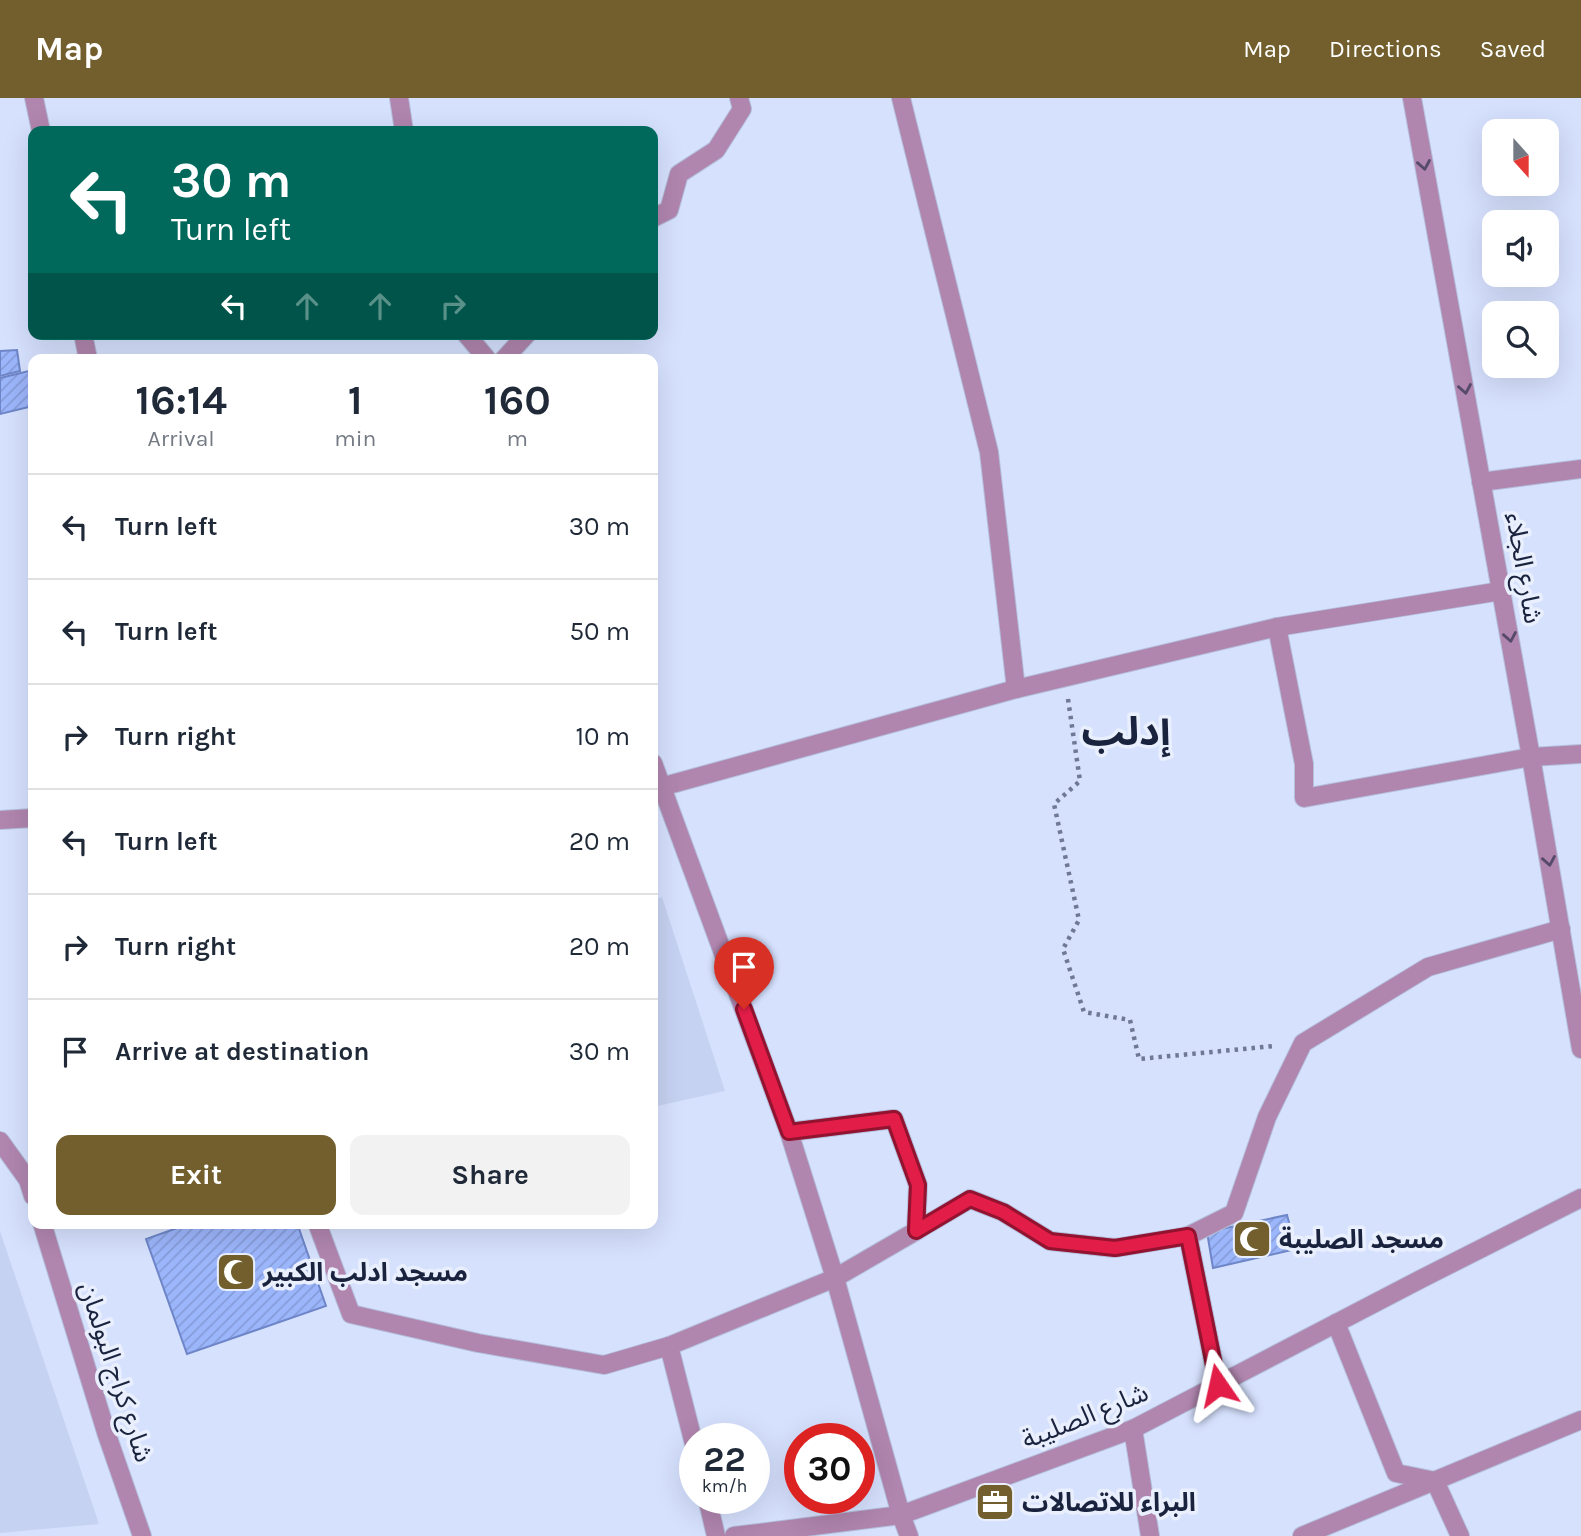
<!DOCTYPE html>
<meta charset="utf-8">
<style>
:root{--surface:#fff;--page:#f2f2f3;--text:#1f2937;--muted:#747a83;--line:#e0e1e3;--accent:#725f2d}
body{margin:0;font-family:Karla,"Noto Sans Arabic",sans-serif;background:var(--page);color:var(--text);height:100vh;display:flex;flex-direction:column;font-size:26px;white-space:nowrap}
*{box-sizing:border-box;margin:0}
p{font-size:23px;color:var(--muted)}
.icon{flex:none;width:38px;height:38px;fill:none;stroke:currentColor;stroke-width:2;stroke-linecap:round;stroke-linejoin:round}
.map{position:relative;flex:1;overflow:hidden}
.drawer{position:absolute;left:28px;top:256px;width:630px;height:875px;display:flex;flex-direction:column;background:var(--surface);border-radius:14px;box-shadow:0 7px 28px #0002}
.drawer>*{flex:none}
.top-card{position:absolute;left:28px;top:28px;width:630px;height:214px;border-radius:14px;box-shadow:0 7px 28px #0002;background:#00695c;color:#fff;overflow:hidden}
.needle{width:46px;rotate:159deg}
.buttons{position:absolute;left:1482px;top:21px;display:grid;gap:14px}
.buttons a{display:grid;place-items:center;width:77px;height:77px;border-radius:14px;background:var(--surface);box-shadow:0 7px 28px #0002;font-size:35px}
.speed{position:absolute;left:679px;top:1325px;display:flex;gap:14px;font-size:35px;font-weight:700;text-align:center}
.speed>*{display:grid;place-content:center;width:91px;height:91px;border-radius:50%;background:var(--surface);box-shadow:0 7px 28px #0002;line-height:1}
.speed small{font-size:18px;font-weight:400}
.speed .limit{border:10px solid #d22;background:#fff;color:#111}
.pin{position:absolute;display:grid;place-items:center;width:60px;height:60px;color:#fff;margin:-72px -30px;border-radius:50% 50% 50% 0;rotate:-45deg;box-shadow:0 0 7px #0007}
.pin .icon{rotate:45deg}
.me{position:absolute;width:77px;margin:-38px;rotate:349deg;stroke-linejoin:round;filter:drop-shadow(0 0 5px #0008)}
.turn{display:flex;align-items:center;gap:24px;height:147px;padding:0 28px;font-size:32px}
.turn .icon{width:91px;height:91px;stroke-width:2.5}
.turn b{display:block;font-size:49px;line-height:60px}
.lanes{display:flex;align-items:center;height:66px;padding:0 28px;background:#0003;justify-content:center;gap:35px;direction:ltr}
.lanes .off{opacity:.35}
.eta{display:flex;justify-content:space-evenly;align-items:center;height:119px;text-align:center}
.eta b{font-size:42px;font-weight:700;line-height:49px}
.cta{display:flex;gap:14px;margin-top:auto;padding:14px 28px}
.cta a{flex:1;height:80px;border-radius:14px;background:var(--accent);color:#fff;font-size:28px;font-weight:700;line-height:80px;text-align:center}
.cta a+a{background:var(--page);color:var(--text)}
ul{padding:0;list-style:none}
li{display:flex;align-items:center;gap:21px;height:105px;padding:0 28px;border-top:2px solid var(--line)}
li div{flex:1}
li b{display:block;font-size:26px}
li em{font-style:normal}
header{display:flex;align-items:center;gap:42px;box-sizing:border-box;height:98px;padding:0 35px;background:var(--accent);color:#fff}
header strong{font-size:33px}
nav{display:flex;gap:38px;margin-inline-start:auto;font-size:24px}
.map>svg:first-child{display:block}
.built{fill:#c6d2f2}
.building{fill:url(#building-hatch);stroke:#6e86c8;stroke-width:2}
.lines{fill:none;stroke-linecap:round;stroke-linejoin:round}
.minor-casing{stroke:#b4bfdb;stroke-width:20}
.path{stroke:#6f7995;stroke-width:4.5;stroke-dasharray:3.5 5;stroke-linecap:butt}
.minor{stroke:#b085ae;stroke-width:18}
.oneway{stroke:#564a6b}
.route-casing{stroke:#92132f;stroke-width:18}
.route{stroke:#e11d48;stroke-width:12}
.labels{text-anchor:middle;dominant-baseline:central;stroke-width:7;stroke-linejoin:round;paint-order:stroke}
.street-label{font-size:26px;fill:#1a233e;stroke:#e9effd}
.poi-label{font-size:26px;font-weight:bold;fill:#1a233e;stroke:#e9effd;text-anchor:start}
.town-label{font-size:40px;font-weight:bold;fill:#1a233e;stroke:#e9effd}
</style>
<header>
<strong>Map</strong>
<nav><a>Map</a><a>Directions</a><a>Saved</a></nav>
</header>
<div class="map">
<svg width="1581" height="1438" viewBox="0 0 1581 1438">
<defs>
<pattern id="building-hatch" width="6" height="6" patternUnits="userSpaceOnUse" patternTransform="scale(1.75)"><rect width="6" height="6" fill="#9cb6fc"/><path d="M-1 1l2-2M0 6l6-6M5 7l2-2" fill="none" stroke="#869cd9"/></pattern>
</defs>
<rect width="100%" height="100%" fill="#d6e1fe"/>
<g class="built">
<path d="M662,799L725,993L653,1009V802Z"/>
<path d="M0,1133L99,1426L0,1435Z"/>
</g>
<g class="building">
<path d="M17,252L20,273L0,278V253Z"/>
<path d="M33,272V308L0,316V280Z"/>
<path d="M1287,1117L1296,1151L1213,1170L1207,1134Z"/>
<path d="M191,1125H297L326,1208L187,1256L146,1141Z"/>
</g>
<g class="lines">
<g class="minor-casing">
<g id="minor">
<path d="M34,0L41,33"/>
<path d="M399,0L404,33"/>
<path d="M901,0L989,354L1016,591"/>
<path d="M1412,0L1531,659L1581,951"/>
<path d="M653,120L669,112L679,76L716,52L742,11L739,0"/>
<path d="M83,236L88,261"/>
<path d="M466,236L487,261"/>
<path d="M504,261L527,236"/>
<path d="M1481,384L1581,371"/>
<path d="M1277,529L1304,666V700L1531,659L1581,656"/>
<path d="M653,665L789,1034L835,1180L901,1417L909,1438"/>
<path d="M661,689L1016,591L1277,529L1501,493"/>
<path d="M0,722L33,720"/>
<path d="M0,1043L28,1082L33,1098"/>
<path d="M42,1125L107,1337L142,1438"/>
<path d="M317,1125L351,1216L478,1245L604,1267L669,1248"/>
<path d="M916,1133L970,1101L1003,1114L1050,1143L1115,1150L1188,1138"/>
<path d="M1336,1225L1396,1375L1435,1383L1460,1438"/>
<path d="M1218,1287L1188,1138L1234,1115L1267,1019L1303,945L1428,869L1561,831"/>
<path d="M1133,1331L1150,1438"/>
<path d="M695,1350L669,1248L835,1180L916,1133L918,1087L894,1021L789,1034"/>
<path d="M707,1400L716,1438"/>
<path d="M734,1438L901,1417L1133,1331L1421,1181L1581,1100"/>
<path d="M1302,1438L1581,1322"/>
</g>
</g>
<path class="path" d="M1068,601L1080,683L1054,706L1079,822L1063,851L1084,914L1130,922L1139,961L1274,948"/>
<use href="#minor" class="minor"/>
</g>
<defs><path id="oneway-chevron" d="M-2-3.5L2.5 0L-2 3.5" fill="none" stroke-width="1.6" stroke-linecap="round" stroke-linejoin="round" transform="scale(1.75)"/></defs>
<g class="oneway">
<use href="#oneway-chevron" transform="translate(1424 67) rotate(80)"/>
<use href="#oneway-chevron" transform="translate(1465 291) rotate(80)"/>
<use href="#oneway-chevron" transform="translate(1510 539) rotate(80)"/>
<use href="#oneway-chevron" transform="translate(1549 763) rotate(80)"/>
</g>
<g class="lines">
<g class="route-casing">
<path id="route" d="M744,911L789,1034L894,1021L918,1087L916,1133L970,1101L1003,1114L1050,1143L1115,1150L1188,1138L1218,1287"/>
</g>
<use href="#route" class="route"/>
</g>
<defs>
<g id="mosque-square" transform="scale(2.0125)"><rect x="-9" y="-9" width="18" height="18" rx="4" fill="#725f2d" stroke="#e9effd"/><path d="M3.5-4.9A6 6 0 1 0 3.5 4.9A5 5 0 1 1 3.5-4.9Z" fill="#fff"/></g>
<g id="office-square" transform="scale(2.0125)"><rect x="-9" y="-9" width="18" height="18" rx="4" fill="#725f2d" stroke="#e9effd"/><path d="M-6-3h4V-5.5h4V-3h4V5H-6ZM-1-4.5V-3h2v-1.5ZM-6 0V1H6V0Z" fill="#fff"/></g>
</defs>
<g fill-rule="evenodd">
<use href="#mosque-square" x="1252" y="1141"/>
<use href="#mosque-square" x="236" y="1174"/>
<use href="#office-square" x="995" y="1404"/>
</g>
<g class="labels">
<g class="street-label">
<text transform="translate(1524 470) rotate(80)">شارع الجلاء</text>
<text transform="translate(116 1274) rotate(72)">شارع كراج البولمان</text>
<text transform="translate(1085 1318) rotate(-22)">شارع الصليبة</text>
</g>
<g class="poi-label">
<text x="1279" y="1141">مسجد الصليبة</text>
<text x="263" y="1174">مسجد ادلب الكبير</text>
<text x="1022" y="1404">البراء للاتصالات</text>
</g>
<g class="town-label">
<text x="1126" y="633">إدلب</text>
</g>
</g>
</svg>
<div class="buttons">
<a><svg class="needle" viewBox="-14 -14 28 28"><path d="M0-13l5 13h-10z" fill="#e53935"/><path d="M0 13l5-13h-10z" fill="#747a83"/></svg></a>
<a><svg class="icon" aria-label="sound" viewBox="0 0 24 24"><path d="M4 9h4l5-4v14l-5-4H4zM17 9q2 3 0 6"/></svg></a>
<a><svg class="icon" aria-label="search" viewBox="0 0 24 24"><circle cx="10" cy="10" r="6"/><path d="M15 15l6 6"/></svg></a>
</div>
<div class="speed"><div>22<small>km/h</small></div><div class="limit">30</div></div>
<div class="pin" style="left:744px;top:911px;background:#d93025"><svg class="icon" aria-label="arrive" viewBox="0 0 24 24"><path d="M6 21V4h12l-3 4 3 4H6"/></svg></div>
<svg class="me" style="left:1218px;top:1287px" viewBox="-20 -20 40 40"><path d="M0-17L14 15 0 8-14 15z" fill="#e11d48" stroke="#fff" stroke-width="4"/></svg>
<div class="top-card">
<div class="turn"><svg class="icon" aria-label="left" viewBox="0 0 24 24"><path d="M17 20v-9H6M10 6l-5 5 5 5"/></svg><div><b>30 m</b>Turn left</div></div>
<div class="lanes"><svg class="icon" aria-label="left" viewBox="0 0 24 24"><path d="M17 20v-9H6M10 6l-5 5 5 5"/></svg><svg class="icon off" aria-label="ahead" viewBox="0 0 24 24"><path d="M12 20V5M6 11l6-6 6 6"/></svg><svg class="icon off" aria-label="ahead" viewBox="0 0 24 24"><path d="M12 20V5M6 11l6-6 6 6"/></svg><svg class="icon off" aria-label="right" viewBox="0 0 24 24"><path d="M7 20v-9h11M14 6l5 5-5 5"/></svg></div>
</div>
<section class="drawer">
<div class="eta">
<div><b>16:14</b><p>Arrival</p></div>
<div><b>1</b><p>min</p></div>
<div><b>160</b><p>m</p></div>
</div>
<ul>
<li><svg class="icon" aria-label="left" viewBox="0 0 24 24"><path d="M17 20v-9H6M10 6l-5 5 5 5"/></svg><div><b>Turn left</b></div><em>30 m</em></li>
<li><svg class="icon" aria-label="left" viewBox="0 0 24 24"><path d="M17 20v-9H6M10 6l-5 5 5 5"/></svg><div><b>Turn left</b></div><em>50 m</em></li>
<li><svg class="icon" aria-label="right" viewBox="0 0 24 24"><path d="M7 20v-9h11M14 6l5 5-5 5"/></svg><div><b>Turn right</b></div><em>10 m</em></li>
<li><svg class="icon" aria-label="left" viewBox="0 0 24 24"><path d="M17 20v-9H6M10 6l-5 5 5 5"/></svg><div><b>Turn left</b></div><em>20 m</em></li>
<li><svg class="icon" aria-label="right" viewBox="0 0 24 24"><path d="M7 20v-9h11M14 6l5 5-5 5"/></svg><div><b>Turn right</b></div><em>20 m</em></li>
<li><svg class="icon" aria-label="arrive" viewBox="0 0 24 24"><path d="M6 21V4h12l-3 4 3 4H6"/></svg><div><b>Arrive at destination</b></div><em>30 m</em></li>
</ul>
<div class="cta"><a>Exit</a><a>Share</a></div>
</section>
</div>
